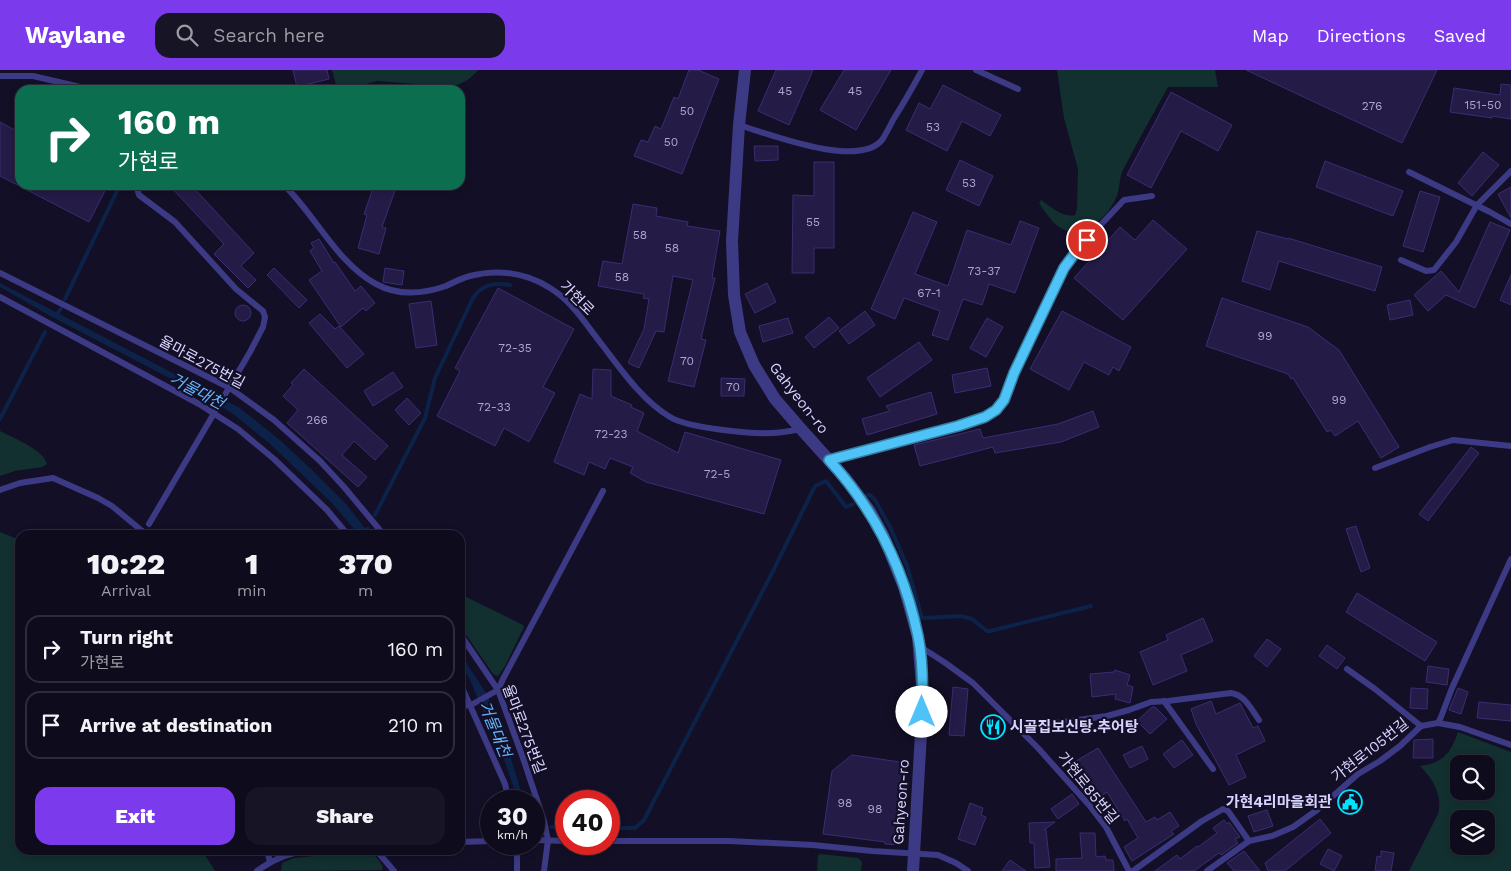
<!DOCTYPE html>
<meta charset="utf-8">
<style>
:root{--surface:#0e0b1c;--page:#171425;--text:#f1f3f6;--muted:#9b9ba3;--line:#2e2b3b;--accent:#7c3aed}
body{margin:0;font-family:"Work Sans","Noto Sans KR",sans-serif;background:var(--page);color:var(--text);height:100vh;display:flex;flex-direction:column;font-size:19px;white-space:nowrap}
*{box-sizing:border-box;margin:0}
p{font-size:16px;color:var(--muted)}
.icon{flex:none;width:28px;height:28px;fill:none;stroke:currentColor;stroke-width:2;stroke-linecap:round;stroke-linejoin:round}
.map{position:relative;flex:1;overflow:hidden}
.details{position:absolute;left:15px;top:460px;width:450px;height:325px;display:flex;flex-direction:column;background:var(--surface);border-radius:15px;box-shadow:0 2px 8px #0003,0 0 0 1px var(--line)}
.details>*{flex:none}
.guide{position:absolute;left:15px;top:15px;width:450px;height:105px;border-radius:15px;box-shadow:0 2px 8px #0003,0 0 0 1px var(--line);background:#0b6e4f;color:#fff;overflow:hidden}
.tools{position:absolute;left:1450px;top:685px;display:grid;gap:10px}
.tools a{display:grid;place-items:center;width:45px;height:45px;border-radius:10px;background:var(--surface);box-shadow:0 2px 8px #0003,0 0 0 1px var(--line);font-size:25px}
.speed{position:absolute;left:480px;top:720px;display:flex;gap:10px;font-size:25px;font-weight:700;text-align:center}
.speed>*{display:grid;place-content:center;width:65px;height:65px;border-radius:50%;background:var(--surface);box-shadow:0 2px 8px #0003,0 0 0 1px var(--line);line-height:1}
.speed small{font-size:12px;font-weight:400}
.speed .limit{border:8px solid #d22;background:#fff;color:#111}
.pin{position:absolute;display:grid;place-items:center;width:42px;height:42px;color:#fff;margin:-21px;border:2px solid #fff;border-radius:50%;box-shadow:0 1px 5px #0007}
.me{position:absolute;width:55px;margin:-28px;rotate:0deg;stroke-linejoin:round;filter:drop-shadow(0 0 4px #0008)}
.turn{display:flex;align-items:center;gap:18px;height:105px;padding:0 20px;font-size:22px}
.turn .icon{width:65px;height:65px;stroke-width:2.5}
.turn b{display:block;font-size:35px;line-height:42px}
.eta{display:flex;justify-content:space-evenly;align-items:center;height:85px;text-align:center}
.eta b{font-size:30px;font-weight:800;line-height:35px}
.action{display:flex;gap:10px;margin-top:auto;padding:10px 20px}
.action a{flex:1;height:58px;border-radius:15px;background:var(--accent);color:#fff;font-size:20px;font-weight:800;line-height:58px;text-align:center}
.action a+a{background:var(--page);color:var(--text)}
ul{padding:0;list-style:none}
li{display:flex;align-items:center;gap:15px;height:68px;margin:0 10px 8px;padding:0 10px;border:2px solid var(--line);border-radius:15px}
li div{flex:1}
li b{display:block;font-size:19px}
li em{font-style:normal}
header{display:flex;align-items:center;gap:30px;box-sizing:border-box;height:70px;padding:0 25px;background:var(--accent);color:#fff}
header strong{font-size:24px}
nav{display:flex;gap:28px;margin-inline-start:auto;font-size:18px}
.search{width:350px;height:45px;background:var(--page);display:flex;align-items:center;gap:12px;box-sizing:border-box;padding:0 18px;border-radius:15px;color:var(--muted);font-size:19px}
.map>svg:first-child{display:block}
.green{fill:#12302f;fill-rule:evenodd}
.water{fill:#0c2248}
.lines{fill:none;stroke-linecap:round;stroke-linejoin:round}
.stream{stroke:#0c2248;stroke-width:4}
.building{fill:#241b47;stroke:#3b2d73}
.service{stroke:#3d3a85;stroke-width:6}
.tertiary{stroke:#3d3a85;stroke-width:12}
.route-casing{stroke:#337fa1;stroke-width:12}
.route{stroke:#4fc3f7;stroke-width:9}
.labels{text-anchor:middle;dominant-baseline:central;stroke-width:4.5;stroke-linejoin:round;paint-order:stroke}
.number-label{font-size:12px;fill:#aca6d1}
.street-label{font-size:15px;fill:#d9d4ff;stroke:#130f26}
.poi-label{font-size:15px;font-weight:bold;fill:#d9d4ff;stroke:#130f26;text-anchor:start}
.water-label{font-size:16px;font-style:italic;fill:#62b6ff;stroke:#130f26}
</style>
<header>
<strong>Waylane</strong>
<div class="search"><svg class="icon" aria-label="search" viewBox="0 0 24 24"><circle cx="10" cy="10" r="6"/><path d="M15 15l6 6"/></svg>Search here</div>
<nav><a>Map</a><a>Directions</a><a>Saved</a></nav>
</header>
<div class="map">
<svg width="1511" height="801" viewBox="0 0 1511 801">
<rect width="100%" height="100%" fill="#130f26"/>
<g class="green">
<path d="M332,0H478C460,22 441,17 416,14C403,13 390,12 377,11L369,13L358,20H340L336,15Z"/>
<path d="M1057,0H1215L1218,17H1168C1153,44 1138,71 1124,98C1119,107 1120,119 1116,128C1105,152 1076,175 1053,152C1048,146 1043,139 1039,133L1041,130C1051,137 1063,148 1075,145L1077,139L1078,99L1064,48Z"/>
<path d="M0,361C12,367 44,380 47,394L42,397L15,401L0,406Z"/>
<path d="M0,462L20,470V780H202L215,801H0Z"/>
<path d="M460,524L523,555L524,557L505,596L498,606L493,604L460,556Z"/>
<path d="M1458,662L1511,682V801H1409L1438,744C1443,725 1433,709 1420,696C1443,693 1451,683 1458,662ZM1459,694H1486V721H1459ZM1459,749H1486V776H1459Z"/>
<path d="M365,781C373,781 379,790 383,797L382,800L281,801L282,793L294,788Z"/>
<path d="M820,784L858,788L862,792L861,801H817L818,785Z"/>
</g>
<g class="water">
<path d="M0,213L240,338L281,371L310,398L345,433L365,458L369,456V465H359L332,433L269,373L233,344L208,328L54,248L0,217Z"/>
<path d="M460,583L488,626L498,658L509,682L524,731H518C510,706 502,682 491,658C484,642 477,627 471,612C465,599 460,600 460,583Z"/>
</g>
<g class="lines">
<g class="stream">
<path d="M65,229L120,115"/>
<path d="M57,245L61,238"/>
<path d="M0,349L45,262"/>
<path d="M867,425H870L875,430L890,457L907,496L922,548L961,546L972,549L987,561H990L1091,536"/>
<path d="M375,445L425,348L435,308L473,228C482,214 495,212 510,215"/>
<path d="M551,757H566"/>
<path d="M609,758H635L644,750L773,501L815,416L826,411L846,437L853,434"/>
</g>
</g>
<g class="building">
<path d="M293,0H327L329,9L297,17Z"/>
<path d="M689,0H698L719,9L682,104L634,86L641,70L648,72L655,56L661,59L674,27L678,29Z"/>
<path d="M776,0H813L789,55L758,41Z"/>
<path d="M844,0H891L856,60L820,40Z"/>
<path d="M1246,0H1437L1402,73Z"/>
<path d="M1501,14L1511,15V49L1492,46V48L1450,42L1454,18L1500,25Z"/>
<path d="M943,15L1001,45L990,66L962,51L947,81L906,60L919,33L930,39Z"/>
<path d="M1171,22L1232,55L1218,81L1181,61L1151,118L1127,105Z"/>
<path d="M0,52L20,63V115H108L89,152L0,106Z"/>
<path d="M754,76H778V90L755,91Z"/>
<path d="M1483,82L1499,95L1472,126L1458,113Z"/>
<path d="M960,90L993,106L979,136L946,120Z"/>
<path d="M1325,91L1403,121L1393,146L1316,117Z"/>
<path d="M814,92H834V178H814V203H792L793,125L814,126Z"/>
<path d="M169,115H191L254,183L241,196L256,210L248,218L214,184L224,174Z"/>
<path d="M374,115H397L382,157L386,158L379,184L358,178L367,145L364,144Z"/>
<path d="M1511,117V148L1498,124Z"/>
<path d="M1420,121L1440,127L1423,182L1403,176Z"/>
<path d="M633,134L657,138L656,146L688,152L687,156L720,161L712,208H715L701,269L706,270L694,317L668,311L693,210L673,206L664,262L656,261L639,298L628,293L644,259L649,229L643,228L644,224L598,216L603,191L622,194Z"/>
<path d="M913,142L937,152L915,204L948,216L967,160L1011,175L1020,151L1039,158L1015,223L989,214L982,235L963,229L948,270L932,265L940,241L904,228L895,249L871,239Z"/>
<path d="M1153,150L1187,179L1123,250L1074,208L1120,157L1135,170Z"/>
<path d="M1490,152L1510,160L1475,238L1446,225L1428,241L1414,225L1441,201L1459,222Z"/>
<path d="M1257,161L1288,169V168L1382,197L1375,221L1279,191L1270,220L1242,211Z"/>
<path d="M319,169L334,193L335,192L355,221L361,216L375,233L366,241L363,238L341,257L309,210L322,201L310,181L314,178L311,173Z"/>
<path d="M274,198L307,230L299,238L267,205Z"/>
<path d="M385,198L404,201L402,215L383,212Z"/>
<path d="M1511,205V235L1500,230Z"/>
<path d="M767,213L776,232L755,243L745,224Z"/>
<path d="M498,218L574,259L543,317L555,323L529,372L504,358L495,376L437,346L460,301L455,298Z"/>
<path d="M1222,228L1308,257L1339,280L1399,377L1381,388L1358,351L1335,366L1331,360L1327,362L1293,308L1291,309L1288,304L1206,276Z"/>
<path d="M1410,230L1413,245L1390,250L1387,235Z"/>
<path d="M431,231L437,275L416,278L409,234Z"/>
<circle cx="243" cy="243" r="8"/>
<path d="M865,241L875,255L849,274L839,261Z"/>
<path d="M1062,241L1131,277L1119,301L1113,297L1109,305L1084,292L1069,320L1030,299Z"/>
<path d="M320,244L335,259L339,256L364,284L347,298L309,253Z"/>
<path d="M829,247L839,258L814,278L805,267Z"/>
<path d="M788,248L793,263L763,272L759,256Z"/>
<path d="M987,248L1003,257L986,287L970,278Z"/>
<path d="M919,272L932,290L880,327L867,308Z"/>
<path d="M987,298L991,316L955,323L952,305Z"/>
<path d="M304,299L388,376L375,390L354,371L342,385L367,407L358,417L287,353L298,340L283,326L293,315L291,313Z"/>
<path d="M593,299L611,300V326L632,335L631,337L644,343L637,361L678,383L685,362L781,390L764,444L646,412L630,403L633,397L610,388L605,399L589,392L584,405L554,392L580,324L592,329Z"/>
<path d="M393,302L403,317L373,336L364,321Z"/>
<path d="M721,308L745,309L744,326H721Z"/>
<path d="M931,322L937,344L867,365L862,349L890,341L886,336Z"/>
<path d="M407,328L421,343L409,355L395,340Z"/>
<path d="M1093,341L1099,357L1061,372L995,383L993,377L920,396L914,375L980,359L983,368L1058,354Z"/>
<path d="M1471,377L1479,383L1428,451L1419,444Z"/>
<path d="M1356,456L1370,498L1361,502L1346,459Z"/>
<path d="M1357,523L1437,572L1425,591L1346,542Z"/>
<path d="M1203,548L1213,571L1181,585L1187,601L1153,615L1140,582L1168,570L1166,565Z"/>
<path d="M1267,569L1281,579L1267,597L1254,586Z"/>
<path d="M1327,575L1345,588L1337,599L1319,586Z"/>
<path d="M1428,596L1449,599L1447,615L1426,612Z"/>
<path d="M1115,600L1130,605L1127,615L1133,617L1130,633L1115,629L1116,624L1092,627L1090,604L1114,602Z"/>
<path d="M953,617L968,619L964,666L949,665Z"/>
<path d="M1411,618L1428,619L1427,639L1410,638Z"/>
<path d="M1458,618L1468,622L1461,644L1449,640Z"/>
<path d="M1211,631L1216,644L1240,633L1253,658L1258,656L1265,671L1236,685L1246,707L1229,715L1196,654L1191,639Z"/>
<path d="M1479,632L1511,635V651L1477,648Z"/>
<path d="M1152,637H1155L1167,649L1150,664L1137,651Z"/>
<path d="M995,644L1006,656L990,670L980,659Z"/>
<path d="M1433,669V688H1413L1414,670Z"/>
<path d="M1182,670L1193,685L1174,698L1163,684Z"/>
<path d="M1142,676L1148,689L1130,698L1123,685Z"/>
<path d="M1098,678L1146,752L1155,747L1157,750L1170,742L1179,756L1171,761L1174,764L1132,791L1124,777L1138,768L1127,749L1125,751L1107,722L1099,728L1076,691Z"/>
<path d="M852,685L907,693L905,712H908L900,775L885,774V772L823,764L832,701Z"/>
<path d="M1354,721L1362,730L1347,743L1339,733Z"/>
<path d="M1072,724L1079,734L1058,749L1051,739Z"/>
<path d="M970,733L983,738L981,745L986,747L975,775L958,769Z"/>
<path d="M1267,740L1273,756L1254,762L1248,746Z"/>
<path d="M1320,749L1331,763L1285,801H1268L1265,793Z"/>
<path d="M1224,750L1227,754L1229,752L1240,767L1235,769L1238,773L1221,785L1219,783L1194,801H1155L1177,785L1180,789L1197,776L1198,777L1217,763L1213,758Z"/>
<path d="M1055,752L1044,760H1046L1050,797L1035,798L1034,773H1030L1029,753Z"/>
<path d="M1080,763H1095L1096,787L1105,786L1106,790H1113L1114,801H1056V789L1082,788Z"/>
<path d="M1328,779L1342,786L1334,801L1320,794Z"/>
<path d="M1244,781L1260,801H1234L1227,793Z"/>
<path d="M1381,781L1394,783L1391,801H1375L1377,786L1381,787Z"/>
<path d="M1010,790L1026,801H1002Z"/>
</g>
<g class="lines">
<g class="service">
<path d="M976,0L1018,19"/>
<path d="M0,6H33L93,20"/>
<path d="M739,55C769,64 858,99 882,70C886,64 890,56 893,50C903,34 913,17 922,0"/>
<path d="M1409,102L1490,142L1511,154"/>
<path d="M136,115L139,125L175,152L236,219L263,241L265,247L263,257L250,282L149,454"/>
<path d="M284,115C315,145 338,194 376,214C398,226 423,224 446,216C454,212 462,208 470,206C498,199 526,203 550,218C573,232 587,256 603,276C622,301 643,331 670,347C688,358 749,364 771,363C781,363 791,361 801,359"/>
<path d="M1401,190L1426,201L1434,200L1456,172L1477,135L1511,101"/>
<path d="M0,203L230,318L274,350L320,391L344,417L384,465"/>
<path d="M0,227L199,334L238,359L274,389L327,440L348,465"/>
<path d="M829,390L958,356L985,347L997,340L1004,330L1014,303L1064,198L1078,179L1124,130L1152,126"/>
<path d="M1375,398L1430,377L1453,370L1511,376"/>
<path d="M0,420L20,413L53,408L98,428L112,436L147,465"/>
<path d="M460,564L498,620L523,688L544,751L548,770L544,801"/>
<path d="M919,576L944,592L973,613L1038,678L1089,735L1106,757L1129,801"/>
<path d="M1347,599L1375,619L1421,656"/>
<path d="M460,613L505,714L509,731"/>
<path d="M1164,631L1213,699"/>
<path d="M460,636L471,635L498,620L503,609L603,421"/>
<path d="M1438,653L1460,657L1511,675"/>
<path d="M1018,657L1049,654L1107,646L1129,640L1151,632L1168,631L1231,623C1245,625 1251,639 1259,650"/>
<path d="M534,770L566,771"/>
<path d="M609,771H729L813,775L872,781L938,785L956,793L968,801"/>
<path d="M460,772L491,771"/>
<path d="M267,780L270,792"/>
<path d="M376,780L394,801"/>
<path d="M257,801C272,790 291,782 310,780"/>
<path d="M517,801V774"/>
<path d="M1133,801L1202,751L1223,739L1228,741L1249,771"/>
<path d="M1207,801L1249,771L1272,766L1293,757L1317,740L1358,704L1380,691L1400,676L1421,656L1438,653L1441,647L1452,618L1511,489"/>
</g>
<path class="tertiary" d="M745,0L739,55L732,171L734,225L740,262L754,295L775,329L801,359L846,409L870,441L883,465L904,517L918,567L923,629L913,801"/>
</g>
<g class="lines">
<g class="route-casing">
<path id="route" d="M922,642C923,617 923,590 918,566C904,499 875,440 829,390L958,356L985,347L996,340L1004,330L1014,303L1064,198L1078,179L1087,170"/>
</g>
<use href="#route" class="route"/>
</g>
<defs>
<g id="restaurant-ring" transform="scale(1.25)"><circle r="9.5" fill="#130f26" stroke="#00e5ff" stroke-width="1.5"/><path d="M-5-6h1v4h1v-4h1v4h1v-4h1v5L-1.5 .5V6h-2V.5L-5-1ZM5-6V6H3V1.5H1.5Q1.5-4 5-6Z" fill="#00e5ff"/></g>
<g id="civic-ring" transform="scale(1.25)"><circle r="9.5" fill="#130f26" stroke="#00e5ff" stroke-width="1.5"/><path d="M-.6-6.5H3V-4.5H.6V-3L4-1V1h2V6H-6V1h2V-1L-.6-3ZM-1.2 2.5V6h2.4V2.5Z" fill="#00e5ff"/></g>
</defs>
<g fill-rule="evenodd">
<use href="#restaurant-ring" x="993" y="657"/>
<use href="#civic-ring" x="1350" y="732"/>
</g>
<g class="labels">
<g class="number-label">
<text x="785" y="21">45</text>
<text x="855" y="21">45</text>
<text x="1483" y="35">151-50</text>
<text x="1372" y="36">276</text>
<text x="687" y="41">50</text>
<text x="933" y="57">53</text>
<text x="671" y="72">50</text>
<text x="969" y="113">53</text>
<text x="813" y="152">55</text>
<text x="640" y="165">58</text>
<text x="672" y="178">58</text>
<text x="984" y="201">73-37</text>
<text x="622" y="207">58</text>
<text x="929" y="223">67-1</text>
<text x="1265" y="266">99</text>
<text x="515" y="278">72-35</text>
<text x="687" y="291">70</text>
<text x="733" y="317">70</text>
<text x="1339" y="330">99</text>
<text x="494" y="337">72-33</text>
<text x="317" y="350">266</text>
<text x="611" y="364">72-23</text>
<text x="717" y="404">72-5</text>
<text x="845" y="733">98</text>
<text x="875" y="739">98</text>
</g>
<g class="street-label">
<text transform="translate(577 228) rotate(45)">가현로</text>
<text transform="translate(202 292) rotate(28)">율마로275번길</text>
<text transform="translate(799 328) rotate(52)">Gahyeon-ro</text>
<text transform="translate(524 659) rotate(69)">율마로275번길</text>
<text transform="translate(1370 680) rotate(-38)">가현로105번길</text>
<text transform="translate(1088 718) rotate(51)">가현로85번길</text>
<text transform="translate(901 732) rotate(-86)">Gahyeon-ro</text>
</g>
<g class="poi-label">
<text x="1010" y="657">시골집보신탕.추어탕</text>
<text x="1332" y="732" text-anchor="end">가현4리마을회관</text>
</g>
<g class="water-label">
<text transform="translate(197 321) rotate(28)">거물대천</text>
<text transform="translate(495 659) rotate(68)">거물대천</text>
</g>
</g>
</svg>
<div class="tools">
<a><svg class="icon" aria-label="search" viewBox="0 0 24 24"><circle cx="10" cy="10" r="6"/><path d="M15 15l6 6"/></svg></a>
<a><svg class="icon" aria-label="layers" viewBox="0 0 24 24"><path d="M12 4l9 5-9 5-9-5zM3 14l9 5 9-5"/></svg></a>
</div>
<div class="speed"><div>30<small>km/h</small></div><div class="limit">40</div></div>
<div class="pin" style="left:1087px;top:170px;background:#d93025"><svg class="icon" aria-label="arrive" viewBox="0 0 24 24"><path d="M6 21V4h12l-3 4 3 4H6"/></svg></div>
<svg class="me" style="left:922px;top:642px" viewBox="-20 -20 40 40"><circle r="19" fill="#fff"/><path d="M0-13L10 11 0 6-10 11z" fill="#4fc3f7"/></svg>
<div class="guide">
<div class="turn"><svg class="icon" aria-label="right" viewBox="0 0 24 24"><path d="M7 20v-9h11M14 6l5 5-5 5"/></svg><div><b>160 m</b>가현로</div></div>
</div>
<section class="details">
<div class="eta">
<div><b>10:22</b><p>Arrival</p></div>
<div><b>1</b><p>min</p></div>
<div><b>370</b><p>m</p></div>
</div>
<ul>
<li><svg class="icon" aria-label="right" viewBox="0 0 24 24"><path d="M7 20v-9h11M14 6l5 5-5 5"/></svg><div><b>Turn right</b><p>가현로</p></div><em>160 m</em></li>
<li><svg class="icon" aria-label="arrive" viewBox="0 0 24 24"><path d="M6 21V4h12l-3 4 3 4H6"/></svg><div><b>Arrive at destination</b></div><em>210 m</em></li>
</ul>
<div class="action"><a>Exit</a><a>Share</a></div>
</section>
</div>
